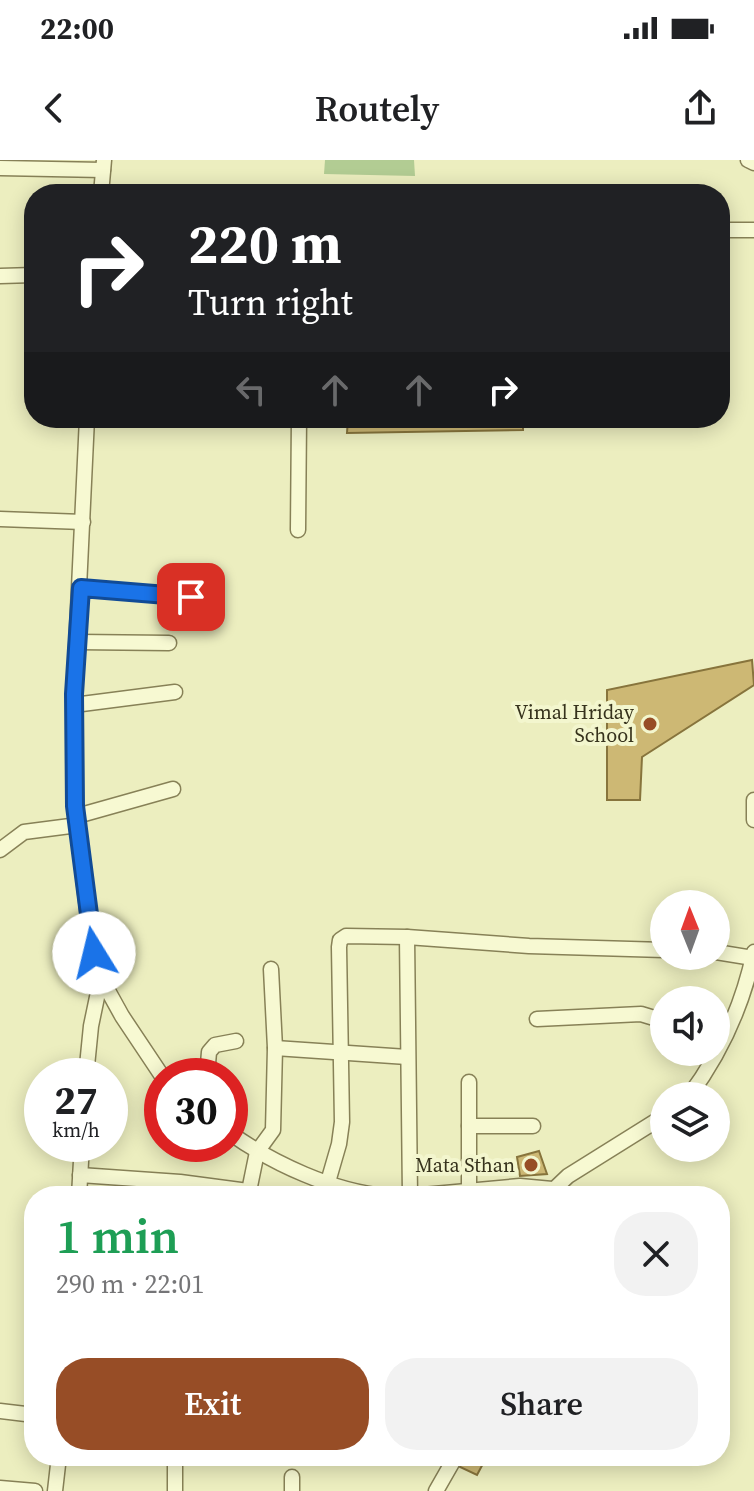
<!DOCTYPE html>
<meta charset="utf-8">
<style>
:root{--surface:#fff;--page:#f2f2f2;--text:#202124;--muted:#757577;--accent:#974d26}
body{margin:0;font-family:"Source Serif 4",serif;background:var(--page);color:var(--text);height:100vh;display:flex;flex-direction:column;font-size:30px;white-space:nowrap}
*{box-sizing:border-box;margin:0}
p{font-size:26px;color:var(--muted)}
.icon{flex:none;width:44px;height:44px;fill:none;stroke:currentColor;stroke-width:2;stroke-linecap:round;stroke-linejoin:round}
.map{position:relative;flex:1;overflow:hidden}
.panel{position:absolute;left:24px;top:1026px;width:706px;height:280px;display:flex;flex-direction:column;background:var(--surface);border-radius:32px;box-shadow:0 4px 20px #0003}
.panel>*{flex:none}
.top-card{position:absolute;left:24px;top:24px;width:706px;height:244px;border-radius:32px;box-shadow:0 4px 20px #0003;background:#202124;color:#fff;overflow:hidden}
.needle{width:52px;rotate:359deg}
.buttons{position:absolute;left:650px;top:730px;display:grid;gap:16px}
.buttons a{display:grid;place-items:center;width:80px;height:80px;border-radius:50%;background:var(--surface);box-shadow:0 4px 20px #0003;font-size:40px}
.speed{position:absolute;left:24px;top:898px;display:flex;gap:16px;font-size:40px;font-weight:700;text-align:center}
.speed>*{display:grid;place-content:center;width:104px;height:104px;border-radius:50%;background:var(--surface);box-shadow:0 4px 20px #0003;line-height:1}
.speed small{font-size:20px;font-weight:400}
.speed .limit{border:12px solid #d22;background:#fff;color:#111}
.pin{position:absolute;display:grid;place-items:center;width:68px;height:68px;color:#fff;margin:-34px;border-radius:16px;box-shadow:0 4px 12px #0006}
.me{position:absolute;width:88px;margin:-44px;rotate:351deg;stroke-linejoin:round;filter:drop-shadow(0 0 6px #0008)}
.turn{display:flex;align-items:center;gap:28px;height:168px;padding:0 32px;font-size:36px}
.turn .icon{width:104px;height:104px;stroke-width:2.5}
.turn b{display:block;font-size:56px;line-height:68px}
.lanes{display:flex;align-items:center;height:76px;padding:0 32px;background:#0003;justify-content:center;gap:40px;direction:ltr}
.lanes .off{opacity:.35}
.round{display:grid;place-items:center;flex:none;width:84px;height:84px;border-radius:32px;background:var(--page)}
.summary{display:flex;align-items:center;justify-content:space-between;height:136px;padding:0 32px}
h1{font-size:48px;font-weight:600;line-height:60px;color:#1e9e55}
.action{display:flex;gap:16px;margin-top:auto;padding:16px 32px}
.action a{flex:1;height:92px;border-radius:32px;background:var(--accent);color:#fff;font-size:32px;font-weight:600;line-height:92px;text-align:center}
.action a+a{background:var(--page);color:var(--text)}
.status{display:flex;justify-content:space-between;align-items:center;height:56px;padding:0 40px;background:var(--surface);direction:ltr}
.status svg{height:22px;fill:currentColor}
header{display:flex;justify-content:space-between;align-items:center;height:104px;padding:0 32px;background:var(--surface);font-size:36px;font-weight:600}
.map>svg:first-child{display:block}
.green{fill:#b2cc93}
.building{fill:#cdb874;stroke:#87743c;stroke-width:2}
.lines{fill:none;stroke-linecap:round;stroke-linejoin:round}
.minor-casing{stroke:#878157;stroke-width:17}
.minor{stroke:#f7f9d2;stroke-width:14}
.route-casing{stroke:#114b97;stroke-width:20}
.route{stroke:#1a73e8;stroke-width:14}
.poi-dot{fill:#974d26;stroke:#f3f6ce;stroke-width:3}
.labels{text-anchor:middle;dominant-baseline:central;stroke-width:8;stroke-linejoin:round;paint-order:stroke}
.poi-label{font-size:20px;fill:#36321c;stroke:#f3f6ce;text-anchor:end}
</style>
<div class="status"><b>22:00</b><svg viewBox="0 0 49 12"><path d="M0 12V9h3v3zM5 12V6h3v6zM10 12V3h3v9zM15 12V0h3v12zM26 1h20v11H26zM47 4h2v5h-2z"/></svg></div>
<header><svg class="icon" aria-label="back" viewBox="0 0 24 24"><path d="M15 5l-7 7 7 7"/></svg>Routely<svg class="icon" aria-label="share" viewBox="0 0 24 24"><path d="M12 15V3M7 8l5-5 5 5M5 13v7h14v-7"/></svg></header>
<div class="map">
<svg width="754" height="1331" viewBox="0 0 754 1331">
<rect width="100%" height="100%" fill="#eceebf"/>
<path class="green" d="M325,0H414L415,16L324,14Z"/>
<g class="building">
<path d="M156,29V34H111V30Z"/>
<path d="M348,258H523V270L347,273Z"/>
<path d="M752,500L754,525L642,597L640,640H607V530Z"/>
<path d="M539,991L547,1014L520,1016L517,997Z"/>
<path d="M462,1296L486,1298L477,1315L458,1306Z"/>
</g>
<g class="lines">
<g class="minor-casing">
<g id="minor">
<path d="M748,0L754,3"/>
<path d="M0,8L103,10"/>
<path d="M101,34L104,0"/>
<path d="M720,70H754"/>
<path d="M0,116L34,115"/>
<path d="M87,258L74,534L75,646L88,757L94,793L101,818L122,856L162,916"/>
<path d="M0,359L83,362"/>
<path d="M298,370L299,258"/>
<path d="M81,428L191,437"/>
<path d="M77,482L169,483"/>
<path d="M74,545L175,532"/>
<path d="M754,640V660"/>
<path d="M77,656L173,629"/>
<path d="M0,690L24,672L78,665"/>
<path d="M407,777L410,1036"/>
<path d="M716,792L753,798"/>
<path d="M537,859L641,854L664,861"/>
<path d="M275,888L407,897"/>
<path d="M86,916L91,866L101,818"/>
<path d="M207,916L209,892L215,885L236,881"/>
<path d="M469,922V1030"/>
<path d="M689,936C721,893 743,844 754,792"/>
<path d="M469,966H533"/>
<path d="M230,973C272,1003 334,1032 386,1036"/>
<path d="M80,1015L180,1022L248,1031"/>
<path d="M328,1022L339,984L342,962L339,787L340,780L346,776L407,777L529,786L664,790"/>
<path d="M79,1036L82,984"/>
<path d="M248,1036L257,992L273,970L275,888L271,809"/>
<path d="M412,1036L520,1026L552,1029"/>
<path d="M547,1036L568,1016L664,956"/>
<path d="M0,1251L34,1255"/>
<path d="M175,1296V1331"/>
<path d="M292,1317V1331"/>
<path d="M0,1328L35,1331"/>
<path d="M55,1331L59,1296"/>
<path d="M436,1331L456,1296"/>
</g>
</g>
<use href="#minor" class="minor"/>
</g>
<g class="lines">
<g class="route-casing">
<path id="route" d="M94,793L75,646L74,534L81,428L191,437"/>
</g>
<use href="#route" class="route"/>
</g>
<g class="poi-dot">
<circle cx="650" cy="564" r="8"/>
<circle cx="531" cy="1005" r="8"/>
</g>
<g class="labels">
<g class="poi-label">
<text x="634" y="552">Vimal Hriday<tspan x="634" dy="23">School</tspan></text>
<text x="515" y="1005">Mata Sthan</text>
</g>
</g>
</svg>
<div class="buttons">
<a><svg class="needle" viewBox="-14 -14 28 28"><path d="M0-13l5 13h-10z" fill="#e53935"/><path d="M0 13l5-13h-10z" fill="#757577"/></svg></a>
<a><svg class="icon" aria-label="sound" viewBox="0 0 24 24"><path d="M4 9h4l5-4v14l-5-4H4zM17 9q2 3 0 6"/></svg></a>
<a><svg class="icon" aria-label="layers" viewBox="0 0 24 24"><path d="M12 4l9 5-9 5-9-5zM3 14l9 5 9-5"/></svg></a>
</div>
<div class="speed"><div>27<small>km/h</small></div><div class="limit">30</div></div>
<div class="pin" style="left:191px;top:437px;background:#d93025"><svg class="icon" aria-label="arrive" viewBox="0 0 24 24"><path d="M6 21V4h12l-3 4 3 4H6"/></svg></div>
<svg class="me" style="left:94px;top:793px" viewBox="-20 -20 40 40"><circle r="19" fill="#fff"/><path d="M0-13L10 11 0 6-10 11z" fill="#1a73e8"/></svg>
<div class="top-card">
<div class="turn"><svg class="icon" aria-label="right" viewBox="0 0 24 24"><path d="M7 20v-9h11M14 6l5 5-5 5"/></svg><div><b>220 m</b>Turn right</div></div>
<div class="lanes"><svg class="icon off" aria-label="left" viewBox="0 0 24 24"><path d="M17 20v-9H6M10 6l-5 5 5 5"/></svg><svg class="icon off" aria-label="ahead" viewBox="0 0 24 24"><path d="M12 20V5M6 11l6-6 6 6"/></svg><svg class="icon off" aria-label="ahead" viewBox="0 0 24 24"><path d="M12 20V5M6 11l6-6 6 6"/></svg><svg class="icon" aria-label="right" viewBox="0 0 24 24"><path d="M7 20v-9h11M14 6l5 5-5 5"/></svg></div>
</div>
<section class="panel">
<div class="summary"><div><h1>1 min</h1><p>290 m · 22:01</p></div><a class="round"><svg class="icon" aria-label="close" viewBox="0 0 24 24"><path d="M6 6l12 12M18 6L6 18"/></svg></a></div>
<div class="action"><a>Exit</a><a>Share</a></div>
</section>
</div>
